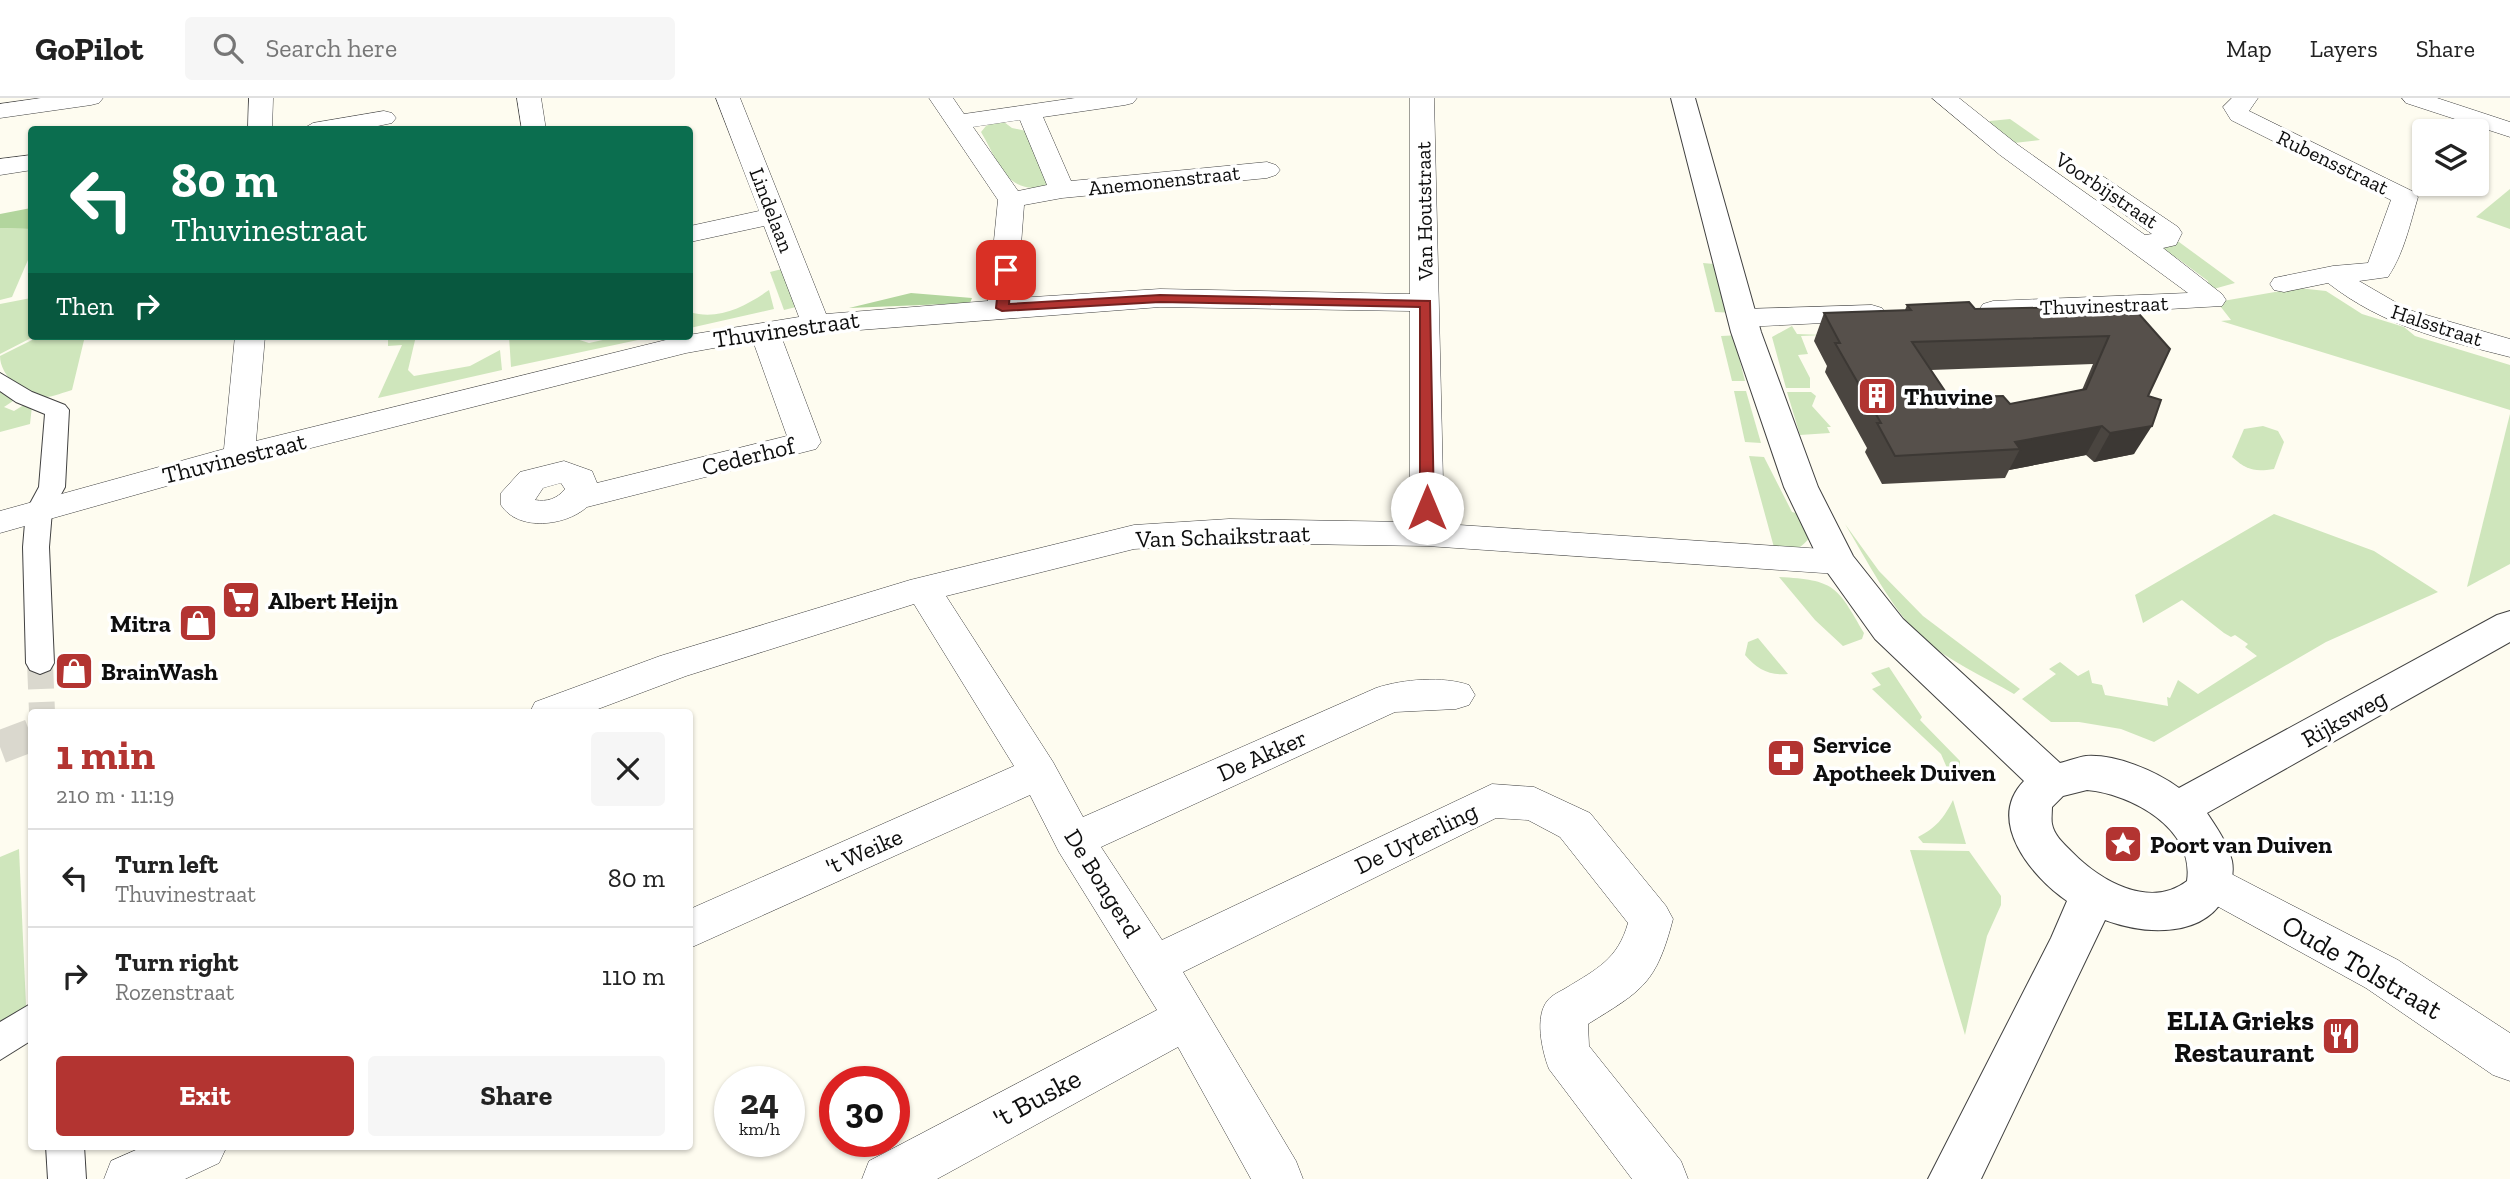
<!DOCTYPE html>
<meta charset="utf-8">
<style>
:root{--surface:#fff;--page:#f6f6f6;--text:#222;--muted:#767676;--line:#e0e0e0;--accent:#b33431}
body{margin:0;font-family:"Zilla Slab",serif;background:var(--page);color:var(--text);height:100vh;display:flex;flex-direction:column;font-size:26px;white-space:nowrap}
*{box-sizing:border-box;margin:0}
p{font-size:23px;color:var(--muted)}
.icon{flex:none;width:38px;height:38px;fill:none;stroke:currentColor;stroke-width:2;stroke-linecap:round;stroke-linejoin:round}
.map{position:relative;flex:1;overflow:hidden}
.sheet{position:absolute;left:28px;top:611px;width:665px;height:441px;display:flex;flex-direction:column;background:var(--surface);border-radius:7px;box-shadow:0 2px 5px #0004}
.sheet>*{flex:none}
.top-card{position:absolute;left:28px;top:28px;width:665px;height:214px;border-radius:7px;box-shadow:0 2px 5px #0004;background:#0b6e4f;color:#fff;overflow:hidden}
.tools{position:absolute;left:2412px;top:21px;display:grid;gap:14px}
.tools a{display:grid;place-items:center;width:77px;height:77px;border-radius:7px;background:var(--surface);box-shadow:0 2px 5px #0004;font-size:35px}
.speed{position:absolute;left:714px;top:968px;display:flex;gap:14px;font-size:35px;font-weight:700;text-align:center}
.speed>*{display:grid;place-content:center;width:91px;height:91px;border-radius:50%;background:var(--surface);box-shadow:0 2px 5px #0004;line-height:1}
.speed small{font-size:18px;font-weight:400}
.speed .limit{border:10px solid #d22;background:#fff;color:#111}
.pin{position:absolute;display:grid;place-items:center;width:60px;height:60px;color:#fff;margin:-30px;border-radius:14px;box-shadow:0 4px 10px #0006}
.me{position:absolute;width:77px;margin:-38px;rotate:0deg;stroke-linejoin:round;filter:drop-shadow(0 0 5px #0008)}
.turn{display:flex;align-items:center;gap:24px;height:147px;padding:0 28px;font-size:32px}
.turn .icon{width:91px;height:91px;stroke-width:2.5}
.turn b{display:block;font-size:49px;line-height:60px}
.then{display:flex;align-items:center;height:66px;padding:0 28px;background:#0003;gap:14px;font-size:26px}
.round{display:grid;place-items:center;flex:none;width:74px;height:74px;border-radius:7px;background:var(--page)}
.headline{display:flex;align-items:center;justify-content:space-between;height:119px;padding:0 28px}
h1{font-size:42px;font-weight:700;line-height:52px;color:var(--accent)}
.action{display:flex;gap:14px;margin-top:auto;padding:14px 28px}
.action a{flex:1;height:80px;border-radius:7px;background:var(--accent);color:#fff;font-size:28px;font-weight:700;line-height:80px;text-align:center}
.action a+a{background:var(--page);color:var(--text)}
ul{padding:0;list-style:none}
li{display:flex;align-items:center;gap:21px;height:98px;padding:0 28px;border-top:2px solid var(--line)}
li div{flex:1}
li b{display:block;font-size:26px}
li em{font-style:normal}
header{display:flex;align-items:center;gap:42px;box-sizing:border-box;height:98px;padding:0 35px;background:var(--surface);border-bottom:2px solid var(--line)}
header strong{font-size:33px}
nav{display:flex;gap:38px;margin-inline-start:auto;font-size:24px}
.search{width:490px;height:63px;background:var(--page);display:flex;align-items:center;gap:18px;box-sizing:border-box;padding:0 24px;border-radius:7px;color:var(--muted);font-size:26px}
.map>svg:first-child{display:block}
.green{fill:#cfe6bc}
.forest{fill:#b2d59d}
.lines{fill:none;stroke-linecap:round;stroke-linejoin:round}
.pedestrian-tunnel-far1{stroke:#dad8ce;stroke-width:26;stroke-dasharray:26 13;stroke-linecap:butt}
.pedestrian-tunnel{stroke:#dad8ce;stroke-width:33;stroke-dasharray:33 17;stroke-linecap:butt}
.pedestrian-casing{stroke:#414141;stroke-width:2}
.minor-casing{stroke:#414141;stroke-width:1}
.tertiary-casing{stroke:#414141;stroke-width:2}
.pedestrian{fill:#fff;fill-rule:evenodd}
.minor{fill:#fff;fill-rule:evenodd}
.tertiary{fill:#fff;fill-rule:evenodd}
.wall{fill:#4a4540;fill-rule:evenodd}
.shaded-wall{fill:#3c3834}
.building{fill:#56504b;stroke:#3c3834;stroke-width:2;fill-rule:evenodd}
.route{fill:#b33431;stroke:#742220;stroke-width:2}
.labels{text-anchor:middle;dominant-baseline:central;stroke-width:7;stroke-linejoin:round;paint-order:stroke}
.far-street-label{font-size:21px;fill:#0e0e0e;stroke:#fff}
.street-label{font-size:24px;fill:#0e0e0e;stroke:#fff}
.poi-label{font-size:24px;font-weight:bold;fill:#0e0e0e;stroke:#fff;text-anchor:start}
.near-street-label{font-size:28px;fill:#0e0e0e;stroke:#fff}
.near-poi-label{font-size:28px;font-weight:bold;fill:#0e0e0e;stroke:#fff;text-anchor:end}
</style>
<header>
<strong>GoPilot</strong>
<div class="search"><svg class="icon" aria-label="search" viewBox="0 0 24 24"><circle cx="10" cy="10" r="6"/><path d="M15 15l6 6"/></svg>Search here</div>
<nav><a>Map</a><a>Layers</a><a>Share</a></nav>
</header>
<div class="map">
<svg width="2510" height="1081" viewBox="0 0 2510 1081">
<rect width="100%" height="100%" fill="#fefcf0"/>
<g class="green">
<path d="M1000,21L1012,30L1026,33L1053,80L1047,89C1005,96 1000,66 981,34L986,28Z"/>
<path d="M2010,21L2040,42L2014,45L1988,27L1990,23Z"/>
<path d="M2510,91V131L2476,119Z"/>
<path d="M0,130L32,131L31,155L12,199L0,202Z"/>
<path d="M2166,142L2179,144L2235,185L2210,192L2207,189L2208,183L2177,160L2166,158L2157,144Z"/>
<path d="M1703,165L1714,166L1736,215L1715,214Z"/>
<path d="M782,171L800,208L784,212L770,174Z"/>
<path d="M2298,190L2326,193L2362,216L2404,229L2415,238L2510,267V312L2221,223L2231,222L2217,204Z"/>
<path d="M769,192L774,211L690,230V214C718,223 746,208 769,192Z"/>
<path d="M31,200L32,238H35L0,256V206Z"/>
<path d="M1792,228L1797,236L1824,237L1801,238L1808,256L1798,257L1810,280V290H1786L1772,239Z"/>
<path d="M1741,237L1744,247L1737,252L1745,283H1732L1721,238Z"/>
<path d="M40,238H85L72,292C64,294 54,299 45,299C25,300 0,278 0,258Z"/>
<path d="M388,238H416L408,272L414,278L470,268L500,252L502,272L378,300L402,247L388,248Z"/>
<path d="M509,238H567L589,245L621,238L652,239L511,269Z"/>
<path d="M0,290L16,301L4,309L14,313L27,305L32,308L30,326L0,334Z"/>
<path d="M1734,293H1746L1761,345L1745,344Z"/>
<path d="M1787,294H1811L1816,298L1812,308L1831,329H1827L1830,335L1800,337Z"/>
<path d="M2510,316V466L2467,489Z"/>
<path d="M2263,328L2278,333L2284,344L2274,371C2254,374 2247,372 2232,359L2244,331Z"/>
<path d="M1749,358L1764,359L1792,414L1804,417L1811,437C1801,453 1792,453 1775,453Z"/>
<path d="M2274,416L2374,453L2438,494L2326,544L2154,644L2121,631L2079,624H2051L2022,601L2056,576L2049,571L2060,564L2078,578L2089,572L2092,585L2102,587L2105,597L2168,608L2167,599L2170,600L2178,582L2198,596L2257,558L2245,549L2248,546L2235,537L2231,539L2224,535L2182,502L2143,525L2135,497Z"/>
<path d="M1845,426L1879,473L1923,518L2020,591L2014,596C1983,578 1948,563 1921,539C1893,513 1865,459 1845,426Z"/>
<path d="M1779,479C1835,482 1837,488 1864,535L1862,541L1843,548L1815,522Z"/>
<path d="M1758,540L1788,576C1769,578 1757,571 1745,557L1748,544Z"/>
<path d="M1889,569L1922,619L1920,622L1960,663V671L1953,684L1941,656L1872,591L1881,587L1871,575Z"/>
<path d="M1953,702L1966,746L1923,745L1918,739C1936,730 1944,720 1953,702Z"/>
<path d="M19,751L26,908L0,926V759Z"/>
<path d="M1910,752L1969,753L2001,798V807L1987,838L1965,937Z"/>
</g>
<g class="forest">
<path d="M31,110V131L0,130V116Z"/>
<path d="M911,195L972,200L970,205L849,210Z"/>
</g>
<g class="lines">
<path class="pedestrian-tunnel-far1" d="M40,565L42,614"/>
<path class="pedestrian-tunnel" d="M0,649L32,637"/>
<g class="pedestrian-casing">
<g id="pedestrian">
<path d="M0,275L32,294L65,307L69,312L65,389L52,413L49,449L54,565L50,572L40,576L30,572L26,565L23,449L26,413L39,389L45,316L16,304L0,293Z"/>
<path d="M32,905V942L0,962V924Z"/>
<path d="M46,1048H84L86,1081H48Z"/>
</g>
</g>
<g class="minor-casing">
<g id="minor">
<path d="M41,0H103L99,5L91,7L0,20V6Z"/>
<path d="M249,0H273L272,32H248Z"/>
<path d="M517,0H541L546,32H522Z"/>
<path d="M716,0H740L826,216L988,203L998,102L929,0H953L964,16L1075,0H1137L1133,5L1125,7L1043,19L1071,83L1267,64L1276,67L1280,72L1276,77L1267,80L1062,100L1024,107L1017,200L1160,191L1410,196V0H1434L1444,426L1838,452L1850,455L1855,464L1850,473L1838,476L1427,448L1229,445L1134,451L946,498L1053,664L1083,719L1376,590C1403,581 1443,578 1469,587L1475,597L1469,607L1456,611L1395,614L1101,749L1162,842L1492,686L1534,689L1590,715L1666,808L1673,821C1656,886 1643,892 1588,926L1589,948L1681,1063L1688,1081H1632L1549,971C1542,953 1534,918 1548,902C1552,897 1561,893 1566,890C1597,871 1618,861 1628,825L1560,739L1528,722L1496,720L1183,874L1296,1063L1303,1081H1251L1178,949L937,1081H862L869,1063L1157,912L1059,754L1030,697L690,850V811L1014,668L914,506L686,578L590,614H530L535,604L660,558L910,482L1134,427L1229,421L1410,424V213L1160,209L781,238L821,344L816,351L587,409C566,428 518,434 501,407V395L520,374L564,363L592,373L597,385L787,338L753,243L686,255L220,373L0,435V413L224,351L235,238H265L256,343L682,238L799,219L764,128L690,144V128L759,113ZM1020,22L1047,87L1018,93L973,29ZM561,385L565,391C557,401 547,404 535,402L543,390Z"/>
<path d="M1932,0H1959L2018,47L2145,137L2152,136L2086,89L2082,84L2086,79H2104L2178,129L2182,135L2176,147L2163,150L2222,196L2226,202L2222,208L1993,221L1983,218L1979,212L1983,206L1993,203L2188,195L2000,57Z"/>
<path d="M2232,0H2258L2249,13L2414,94L2418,99C2410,126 2404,155 2388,179L2359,183L2409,212L2510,241V259C2443,242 2383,228 2328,185L2284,194L2274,192L2270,186L2274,180L2333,168L2368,165L2391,102L2231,22L2223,9Z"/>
<path d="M2402,0H2437L2510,24V39L2406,5Z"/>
<path d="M384,13L392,15L396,20L392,25L359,32H301L313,25Z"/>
<path d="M32,57V72L0,77V61Z"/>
<path d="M1872,207L1882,210L1886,216L1882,222L1744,229L1734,226L1730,220L1734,214L1744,211Z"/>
<path d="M2210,765L2398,862L2510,935V983L2493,977L2366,890L2195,796L2189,783L2195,770Z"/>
<path d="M145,1048H227L219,1065L185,1081H104L111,1063Z"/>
</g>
</g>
<g class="tertiary-casing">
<path id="tertiary" d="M1671,0H1695L1761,234L1818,389L1853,458L1903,521L2060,665C2068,663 2078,659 2086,658C2116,656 2156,673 2179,690L2497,517L2510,513V544L2207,715C2217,730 2228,746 2232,763C2234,774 2232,784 2227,794C2207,841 2145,837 2105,822L1981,1081H1928L2051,840L2067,803C2032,779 1985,723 2024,683L1875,541L1820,464L1784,389L1731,234ZM2087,692C2131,696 2195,730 2187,783C2149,812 2099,782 2071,753C2063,745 2054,737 2052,726C2051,721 2052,715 2052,709L2063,698Z"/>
</g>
<use href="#pedestrian" class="pedestrian"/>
<use href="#minor" class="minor"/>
<use href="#tertiary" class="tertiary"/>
</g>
<path class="wall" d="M1907,207L1975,211L2132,208L2148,298L2134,356L2094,364L2086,357L2009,372L2005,380L1882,386L1865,354L1867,350L1825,274L1827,268L1814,243L1824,215L1905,212ZM2093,266L2082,292L2010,306L1949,299L1931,272Z"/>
<g class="shaded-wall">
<path d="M2102,328L2086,357L2009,372L2020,351L2015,344Z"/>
<path d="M2152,328L2134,356L2094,364L2110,335Z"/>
</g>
<path class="building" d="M1969,204L1975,211L2132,208L2170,251L2148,298L2161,302L2152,328L2110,335L2102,328L2015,344L2020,351L1895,358L1877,325H1881L1835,245H1840L1824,215L1911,212L1907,207ZM2109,238L2086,291L2010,306L2003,298L1949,299L1912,244Z"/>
<path class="route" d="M1006,168L1012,172L1009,206L1160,197L1430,203L1434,410L1427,415L1420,410V209L1160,204L1002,213L996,210L1000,172Z"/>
<defs>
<g id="building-square" transform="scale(2.0125)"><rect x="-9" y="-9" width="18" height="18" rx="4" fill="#b33431" stroke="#fff"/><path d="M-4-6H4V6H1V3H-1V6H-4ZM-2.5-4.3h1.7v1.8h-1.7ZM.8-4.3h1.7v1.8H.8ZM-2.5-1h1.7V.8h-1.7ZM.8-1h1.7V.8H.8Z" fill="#fff"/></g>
<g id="supermarket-square" transform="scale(2.0125)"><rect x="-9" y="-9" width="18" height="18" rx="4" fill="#b33431" stroke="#fff"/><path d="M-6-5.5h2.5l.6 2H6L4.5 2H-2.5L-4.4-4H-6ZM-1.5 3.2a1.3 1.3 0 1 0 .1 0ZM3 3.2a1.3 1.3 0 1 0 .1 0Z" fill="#fff"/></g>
<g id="shop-square" transform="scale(2.0125)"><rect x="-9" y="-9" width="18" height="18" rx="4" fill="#b33431" stroke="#fff"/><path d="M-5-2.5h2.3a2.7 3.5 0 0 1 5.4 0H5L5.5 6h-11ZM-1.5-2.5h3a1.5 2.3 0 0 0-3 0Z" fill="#fff"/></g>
<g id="pharmacy-square" transform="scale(2.0125)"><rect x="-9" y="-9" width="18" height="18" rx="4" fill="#b33431" stroke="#fff"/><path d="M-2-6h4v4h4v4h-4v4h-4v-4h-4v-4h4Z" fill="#fff"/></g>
<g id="sight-square" transform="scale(2.0125)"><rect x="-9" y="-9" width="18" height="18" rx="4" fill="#b33431" stroke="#fff"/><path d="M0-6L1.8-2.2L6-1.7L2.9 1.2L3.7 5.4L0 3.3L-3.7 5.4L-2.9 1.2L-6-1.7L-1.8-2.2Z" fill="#fff"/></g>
<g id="restaurant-square" transform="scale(2.0125)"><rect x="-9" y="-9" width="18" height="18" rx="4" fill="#b33431" stroke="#fff"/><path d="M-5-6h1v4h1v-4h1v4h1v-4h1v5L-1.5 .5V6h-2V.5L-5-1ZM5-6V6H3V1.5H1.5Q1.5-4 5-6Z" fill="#fff"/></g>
</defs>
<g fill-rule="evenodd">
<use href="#building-square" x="1877" y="298"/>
<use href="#supermarket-square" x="241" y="502"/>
<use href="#shop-square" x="198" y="525"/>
<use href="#shop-square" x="74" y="573"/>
<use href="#pharmacy-square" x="1786" y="660"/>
<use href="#sight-square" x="2123" y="746"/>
<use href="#restaurant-square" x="2341" y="938"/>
</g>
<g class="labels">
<g class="far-street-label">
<text transform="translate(2333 64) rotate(26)">Rubensstraat</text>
<text transform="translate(1164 82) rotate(-6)">Anemonenstraat</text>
<text transform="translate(2107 92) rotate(34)">Voorbijstraat</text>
<text transform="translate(772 112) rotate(69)">Lindelaan</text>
<text transform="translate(1424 113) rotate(-91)">Van Houtstraat</text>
<text transform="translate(2104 207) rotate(-2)">Thuvinestraat</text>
<text transform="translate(2437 227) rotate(18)">Halsstraat</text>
</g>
<g class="street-label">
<text transform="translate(786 231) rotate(-8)">Thuvinestraat</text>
<text transform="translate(748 358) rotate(-14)">Cederhof</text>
<text transform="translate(234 360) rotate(-14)">Thuvinestraat</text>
<text transform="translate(1223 438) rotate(-2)">Van Schaikstraat</text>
<text transform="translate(2344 620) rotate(-29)">Rijksweg</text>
<text transform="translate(1262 657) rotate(-24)">De Akker</text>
<text transform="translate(1416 740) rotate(-26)">De Uyterling</text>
<text transform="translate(864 753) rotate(-24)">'t Weike</text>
<text transform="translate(1103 785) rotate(58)">De Bongerd</text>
</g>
<g class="poi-label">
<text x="1904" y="298">Thuvine</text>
<text x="268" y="502">Albert Heijn</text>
<text x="171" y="525" text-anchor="end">Mitra</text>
<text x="101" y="573">BrainWash</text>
<text x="1813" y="646">Service<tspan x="1813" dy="28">Apotheek Duiven</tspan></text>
<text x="2150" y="746">Poort van Duiven</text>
</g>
<g class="near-street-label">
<text transform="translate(2362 869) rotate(30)">Oude Tolstraat</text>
<text transform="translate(1037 1000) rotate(-28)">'t Buske</text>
</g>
<g class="near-poi-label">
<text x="2314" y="922">ELIA Grieks<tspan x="2314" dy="32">Restaurant</tspan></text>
</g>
</g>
</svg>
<div class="tools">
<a><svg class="icon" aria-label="layers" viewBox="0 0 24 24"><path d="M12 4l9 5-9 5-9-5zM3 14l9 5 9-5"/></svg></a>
</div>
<div class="speed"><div>24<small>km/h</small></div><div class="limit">30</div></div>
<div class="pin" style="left:1006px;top:172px;background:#d93025"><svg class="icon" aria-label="arrive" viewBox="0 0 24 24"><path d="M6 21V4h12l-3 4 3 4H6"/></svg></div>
<svg class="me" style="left:1427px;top:410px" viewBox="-20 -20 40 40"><circle r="19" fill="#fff"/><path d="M0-13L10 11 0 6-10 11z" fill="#b33431"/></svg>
<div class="top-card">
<div class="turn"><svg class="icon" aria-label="left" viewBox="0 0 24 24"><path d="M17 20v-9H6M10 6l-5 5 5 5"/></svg><div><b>80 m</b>Thuvinestraat</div></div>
<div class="then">Then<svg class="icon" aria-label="right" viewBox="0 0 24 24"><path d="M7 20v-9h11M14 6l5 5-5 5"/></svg></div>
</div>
<section class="sheet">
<div class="headline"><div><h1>1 min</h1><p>210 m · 11:19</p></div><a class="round"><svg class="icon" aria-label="close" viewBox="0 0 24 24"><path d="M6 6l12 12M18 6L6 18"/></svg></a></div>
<ul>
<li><svg class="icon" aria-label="left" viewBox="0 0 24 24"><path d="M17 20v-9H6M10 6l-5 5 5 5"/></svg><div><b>Turn left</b><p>Thuvinestraat</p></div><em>80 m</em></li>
<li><svg class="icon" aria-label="right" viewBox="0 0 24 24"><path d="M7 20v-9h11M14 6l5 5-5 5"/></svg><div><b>Turn right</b><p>Rozenstraat</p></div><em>110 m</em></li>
</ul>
<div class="action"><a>Exit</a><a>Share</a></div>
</section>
</div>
